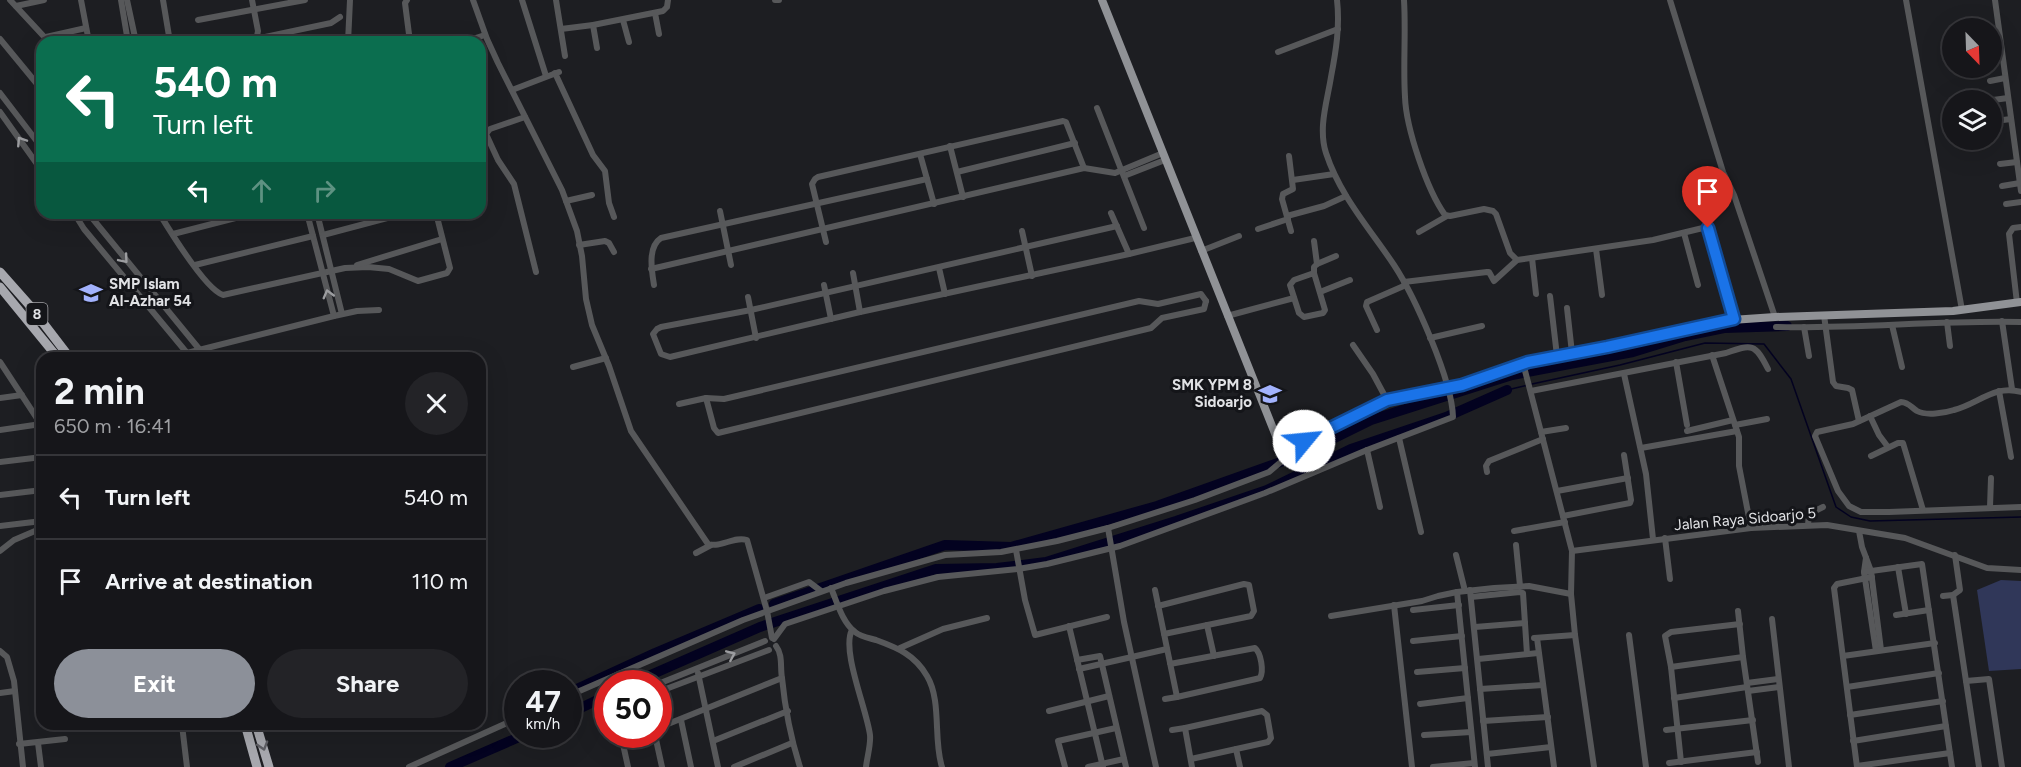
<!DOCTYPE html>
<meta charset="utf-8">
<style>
:root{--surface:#16161a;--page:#232327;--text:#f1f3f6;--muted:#9e9fa2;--line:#353539;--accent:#8c9099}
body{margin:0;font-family:Figtree,sans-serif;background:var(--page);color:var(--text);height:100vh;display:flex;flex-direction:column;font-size:22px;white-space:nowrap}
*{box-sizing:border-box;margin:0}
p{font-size:20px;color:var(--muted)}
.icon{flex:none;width:33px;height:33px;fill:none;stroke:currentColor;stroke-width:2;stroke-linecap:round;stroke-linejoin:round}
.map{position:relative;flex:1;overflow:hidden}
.side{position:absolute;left:36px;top:352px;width:450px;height:378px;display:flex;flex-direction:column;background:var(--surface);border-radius:18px;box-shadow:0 6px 24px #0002,0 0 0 2px var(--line)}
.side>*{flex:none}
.top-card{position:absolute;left:36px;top:36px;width:450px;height:183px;border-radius:18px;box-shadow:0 6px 24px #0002,0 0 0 2px var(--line);background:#0b6e4f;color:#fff;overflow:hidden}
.needle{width:39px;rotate:157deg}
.buttons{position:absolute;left:1942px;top:18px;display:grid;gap:12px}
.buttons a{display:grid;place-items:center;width:60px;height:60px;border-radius:50%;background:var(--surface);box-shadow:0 6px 24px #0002,0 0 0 2px var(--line);font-size:30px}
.speed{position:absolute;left:504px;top:670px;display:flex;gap:12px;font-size:30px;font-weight:700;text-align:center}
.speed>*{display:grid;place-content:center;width:78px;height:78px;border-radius:50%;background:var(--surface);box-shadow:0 6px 24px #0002,0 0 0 2px var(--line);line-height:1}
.speed small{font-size:15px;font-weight:400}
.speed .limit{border:9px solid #d22;background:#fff;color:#111}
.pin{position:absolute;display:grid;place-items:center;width:51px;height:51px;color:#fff;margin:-62px -26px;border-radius:50% 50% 50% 0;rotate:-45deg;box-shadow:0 0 6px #0007}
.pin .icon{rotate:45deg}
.me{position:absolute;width:66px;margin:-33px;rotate:62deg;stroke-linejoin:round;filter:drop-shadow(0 0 4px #0008)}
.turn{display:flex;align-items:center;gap:21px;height:126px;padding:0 18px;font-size:27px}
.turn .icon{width:78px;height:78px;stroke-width:2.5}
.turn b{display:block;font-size:42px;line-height:51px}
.lanes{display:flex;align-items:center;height:57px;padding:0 18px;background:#0003;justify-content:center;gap:30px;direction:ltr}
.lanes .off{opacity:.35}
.round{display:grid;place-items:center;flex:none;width:63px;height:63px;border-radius:32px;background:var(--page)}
.head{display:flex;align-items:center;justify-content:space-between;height:102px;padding:0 18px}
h1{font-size:36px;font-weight:700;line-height:45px}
.button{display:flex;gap:12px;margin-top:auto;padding:12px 18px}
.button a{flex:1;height:69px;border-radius:36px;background:var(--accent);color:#fff;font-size:24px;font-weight:700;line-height:69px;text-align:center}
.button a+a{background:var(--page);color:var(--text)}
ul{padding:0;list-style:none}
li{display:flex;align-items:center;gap:18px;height:84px;padding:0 18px;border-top:2px solid var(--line)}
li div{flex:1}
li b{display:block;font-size:22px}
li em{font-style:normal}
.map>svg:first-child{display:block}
.green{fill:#303759}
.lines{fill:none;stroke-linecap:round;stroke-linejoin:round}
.stream{stroke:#030220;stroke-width:1.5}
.river{stroke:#030220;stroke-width:10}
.minor{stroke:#57585a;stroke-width:6}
.major{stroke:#909296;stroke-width:8}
.highway{stroke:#a7a8ae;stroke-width:9}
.oneway{stroke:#9c9da0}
.oneway2{stroke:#5e5e64}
.route-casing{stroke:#114b97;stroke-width:15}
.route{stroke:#1a73e8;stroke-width:10}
.labels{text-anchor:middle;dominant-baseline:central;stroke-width:6;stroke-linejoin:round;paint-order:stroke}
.shield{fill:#141519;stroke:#a4a4a8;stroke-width:1.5}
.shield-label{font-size:14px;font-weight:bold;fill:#e1e2e5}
.poi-label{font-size:15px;font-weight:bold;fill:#e1e2e5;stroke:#141519;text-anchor:start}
.street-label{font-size:15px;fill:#e1e2e5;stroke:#141519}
</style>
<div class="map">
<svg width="2021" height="767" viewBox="0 0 2021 767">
<rect width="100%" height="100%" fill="#1d1e22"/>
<path class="green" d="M2001,580L2021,581V669L1989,671L1977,590Z"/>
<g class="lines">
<g class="stream">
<path d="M1532,384L1620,365L1705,343L1764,344L1791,379L1836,507L1851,517L1870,521L2021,517"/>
<path d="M1507,390L1528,385"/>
</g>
<g class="river">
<path d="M774,604L945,545L1011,547L1157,506L1300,455L1371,420L1512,375L1633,352L1685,336L1724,328L1787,326"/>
<path d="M630,684L760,627L936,569L997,568L1046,562L1176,521L1267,490L1351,449L1446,417L1507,390"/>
<path d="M568,693L655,653L759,609"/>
<path d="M568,714L608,695"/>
<path d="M450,767L524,735"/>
</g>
<g class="minor">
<path d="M10,0L49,42"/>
<path d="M81,0L89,42"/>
<path d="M121,0L128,42"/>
<path d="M127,0L136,42"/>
<path d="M163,0L170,42"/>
<path d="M252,0L258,31L256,41"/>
<path d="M407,0L405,3L410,42"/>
<path d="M473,0L487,39L498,63L562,190L577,231L582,256L586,299L592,325L609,366L631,431L708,544C721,548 734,536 747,540L767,611L772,638"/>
<path d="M522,0L546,76"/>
<path d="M556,0L565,56"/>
<path d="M775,0H779"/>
<path d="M1404,0C1406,32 1403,65 1405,97C1406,128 1427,190 1445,215L1450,216L1484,209L1493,211L1496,214L1510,253L1517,260"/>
<path d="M1670,0L1723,172L1734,195L1775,317"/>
<path d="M1906,0L1962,310"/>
<path d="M1995,0L2021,191"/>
<path d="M16,6L44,0"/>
<path d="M655,13L659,34"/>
<path d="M198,20L305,0"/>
<path d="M623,20L629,42"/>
<path d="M593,25L597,48"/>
<path d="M561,29L593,25L663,11L667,7L668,0"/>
<path d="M46,37L86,28"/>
<path d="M0,39L42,90"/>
<path d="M170,41L185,37"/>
<path d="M241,42L331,23L340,17"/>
<path d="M348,42L350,0"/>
<path d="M463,42L485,35"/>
<path d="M1278,52L1338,29"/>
<path d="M555,73L593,155L605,171L609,203L614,217"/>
<path d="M1990,81L2005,78"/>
<path d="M512,90L559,72"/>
<path d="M0,93L42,148"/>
<path d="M1993,100L2008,98"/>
<path d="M1097,108L1144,228"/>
<path d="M0,112L42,171"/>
<path d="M525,117L490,129L486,134L498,160L514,184L536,272"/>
<path d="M1995,121L2011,119"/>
<path d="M950,146L963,197"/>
<path d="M920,154L934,204"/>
<path d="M1289,156L1293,189L1283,194L1282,199L1291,231"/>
<path d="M2000,164L2017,162"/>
<path d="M957,172L1075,143"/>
<path d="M1124,176L1165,160"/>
<path d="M1293,180L1334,174"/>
<path d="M2002,186L2020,183"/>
<path d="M566,201L592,195"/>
<path d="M2006,204L2021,202"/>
<path d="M720,211L731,265"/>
<path d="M74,213L84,229L187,353"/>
<path d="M88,213L200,350"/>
<path d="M159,213C170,231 205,289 223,295L345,268L368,267L389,269L418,281L447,273L450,268L436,213"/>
<path d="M307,213L334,316"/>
<path d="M317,213L342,314"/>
<path d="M1111,213L1129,254"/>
<path d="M1287,216L1324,206L1346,196"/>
<path d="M1117,226L751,310L661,327L657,329L653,334L661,354L670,357L860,312L1129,254L1195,238"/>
<path d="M1258,229L1288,219"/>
<path d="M1022,231L1032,276"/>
<path d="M1419,232L1447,216"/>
<path d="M1684,233L1698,285"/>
<path d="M173,234L255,213"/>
<path d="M323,235L406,213"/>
<path d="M826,242L812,184L815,179L818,177L1063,121L1066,122L1084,168"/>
<path d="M579,245L605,241L609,243L614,252"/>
<path d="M1596,249L1602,295"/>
<path d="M1201,251L1239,236"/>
<path d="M1532,258L1536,294"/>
<path d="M1317,264L1336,256"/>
<path d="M195,265L313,236"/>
<path d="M357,265L442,239"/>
<path d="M939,268L945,294"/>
<path d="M651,269L1084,168L1115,173L1163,153"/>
<path d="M853,273L860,312"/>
<path d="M1314,273L1294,280L1290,285L1299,313L1304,317L1323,313L1325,310L1314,273V267L1317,264L1314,241"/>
<path d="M1404,282L1487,272H1489L1494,281L1517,260L1653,240L1707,227L1709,230L1734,319"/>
<path d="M654,285C652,272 647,247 661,238L927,179"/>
<path d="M824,285L831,319"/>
<path d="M1320,292L1350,280"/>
<path d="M1550,296L1557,356"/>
<path d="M748,297L756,338"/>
<path d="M2017,303L2009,234L2013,228L2021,227"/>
<path d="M1567,308L1572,353"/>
<path d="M1824,315L1833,382L1836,386L1848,388L1852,390L1859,421"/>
<path d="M1227,316L1294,298"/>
<path d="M2002,321L2012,389"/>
<path d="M1947,322L1950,346"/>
<path d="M1892,325L1902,367"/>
<path d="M1776,327C1858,329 1939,320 2021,322"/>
<path d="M1804,327L1809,356"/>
<path d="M1377,330L1366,306L1367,302L1406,285"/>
<path d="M1430,338L1482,326"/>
<path d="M1353,345L1373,374L1387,400"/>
<path d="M1712,355L1739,437V466L1751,528"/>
<path d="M160,358L187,353L334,316L357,311L379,310"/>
<path d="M0,362L42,426"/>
<path d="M1676,362L1687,425"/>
<path d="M1523,363L1572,551L1571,594L1575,635L1594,767"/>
<path d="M573,367L606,358"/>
<path d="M1624,374L1646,474L1653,539"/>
<path d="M1531,391L1726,353C1752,344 1755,343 1768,369"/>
<path d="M1999,391L2011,457"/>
<path d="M2021,392C1995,384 1978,404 1954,410C1945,413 1926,416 1917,411C1911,407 1908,402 1901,402L1853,424L1817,432L1815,436L1838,491L1849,506L1861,512H1889L2021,507"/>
<path d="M0,398L22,395"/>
<path d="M706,398L714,428L718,433L1151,328L1162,318L1204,309L1206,301"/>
<path d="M679,404L706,398L724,399L1139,301L1158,304L1201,294L1206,301"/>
<path d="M1870,416L1879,435L1888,447"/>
<path d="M1735,425L1767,419"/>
<path d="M0,430L41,424"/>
<path d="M1687,431L1733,420"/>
<path d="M1541,432L1566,428"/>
<path d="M1399,438L1421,532"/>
<path d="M1641,448L1737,431"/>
<path d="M1367,450L1380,507"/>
<path d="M1871,456L1898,443H1903L1923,510"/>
<path d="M0,462L42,457"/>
<path d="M1487,472L1486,466L1489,461L1543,439"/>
<path d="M1557,491L1628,478"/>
<path d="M0,495L42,490"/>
<path d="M1990,507L1991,478"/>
<path d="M1563,516L1630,503L1631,500L1624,455"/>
<path d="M1808,525L1809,514L1823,507"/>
<path d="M0,526L42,521"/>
<path d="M1108,528L1124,622L1156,767"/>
<path d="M1514,531L1565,522"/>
<path d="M1859,531L1862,547L1871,571L1881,650"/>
<path d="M1665,538L1670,579"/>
<path d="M1516,545L1520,586"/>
<path d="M1016,550L1025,600L1035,635L1107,617"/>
<path d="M0,551L14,540L42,528"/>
<path d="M1572,551L1751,528L1827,525L1905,538L1987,568L2021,570"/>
<path d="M696,553L711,545"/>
<path d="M1456,555L1465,591"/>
<path d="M1866,558L1864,572L1876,651"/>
<path d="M1898,567L1906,614"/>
<path d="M1864,572L1922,564L1952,767"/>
<path d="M831,588C837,602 842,622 855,632C861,637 869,638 876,640C898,648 915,655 927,676C942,701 933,740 942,767"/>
<path d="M1155,590L1177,697L1256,679L1260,678C1264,671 1261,653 1255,648L1170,664"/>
<path d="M1470,590L1488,767"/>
<path d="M1457,592L1475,767"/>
<path d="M1953,595L1979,767"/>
<path d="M1943,596L1953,595L1960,590L1955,555"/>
<path d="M1471,597L1520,592L1523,593L1527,654"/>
<path d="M764,598L809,582L821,591"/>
<path d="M1394,605L1412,767"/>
<path d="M1158,606L1244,584L1249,585L1254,611L1251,616L1164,634"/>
<path d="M1413,610L1459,605"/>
<path d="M1738,611L1743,657L1758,762"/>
<path d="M1896,615L1929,610"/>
<path d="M1331,616L1422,601L1438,596L1457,592L1494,588L1529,586L1571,594"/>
<path d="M1772,619L1789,767"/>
<path d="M1207,625L1214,656"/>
<path d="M1069,626L1103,767"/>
<path d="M1475,627L1525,623"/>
<path d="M852,630C841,650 867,710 870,735C871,745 867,757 866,767"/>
<path d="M1629,635L1646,767"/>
<path d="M1534,638L1575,635"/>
<path d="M1537,638L1554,767"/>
<path d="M774,639L785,624L884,591L938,577L1018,569L1047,564L1120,546L1265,493L1367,450L1453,417C1452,380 1415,297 1394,265C1370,229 1340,196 1326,153C1318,128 1327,102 1331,77C1336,51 1340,26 1337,0"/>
<path d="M1413,641L1462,636"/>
<path d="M776,646C783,655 780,667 782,678C785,708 791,739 800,767"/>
<path d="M900,648L943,629L987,618"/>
<path d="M0,651L7,657L14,681L23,767"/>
<path d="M1843,656L1935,643"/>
<path d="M1478,659L1538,653"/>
<path d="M1077,660L1100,656L1126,767"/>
<path d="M1671,667L1743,657"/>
<path d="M1079,669L1167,649"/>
<path d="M1417,672L1465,668"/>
<path d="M698,673L718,767"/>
<path d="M1966,681L1989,679L2002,767"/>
<path d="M1747,683L1778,679"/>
<path d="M658,684L765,641"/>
<path d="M1847,687L1939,673"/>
<path d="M1480,689L1543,685"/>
<path d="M1748,691L1779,687"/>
<path d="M658,692L769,650"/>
<path d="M0,693L15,691"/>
<path d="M568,696L743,620L846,583L945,555L1001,552L1057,541L1108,528L1195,500L1269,472L1282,461L1288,446"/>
<path d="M1674,698L1747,687"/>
<path d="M1165,699L1177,697"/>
<path d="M1420,704L1468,698"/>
<path d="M1049,711L1109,696"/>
<path d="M1850,715L1943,701"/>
<path d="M681,720L691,767"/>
<path d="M1483,721L1548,717"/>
<path d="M182,725L187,767"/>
<path d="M658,728L782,678"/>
<path d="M1185,728L1262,711L1267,715L1271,738L1268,742L1191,759"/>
<path d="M1172,730L1185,728L1192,767"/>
<path d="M1666,730L1753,720"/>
<path d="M621,735L628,767"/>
<path d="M655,735L662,767"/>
<path d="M1424,735L1471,732"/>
<path d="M713,741L788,711"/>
<path d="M1853,741L1946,726"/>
<path d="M38,743L41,767"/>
<path d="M19,744L65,739"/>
<path d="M1236,749L1240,767"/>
<path d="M1487,754L1551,747"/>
<path d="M1681,762L1671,667L1665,636L1671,632L1740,624"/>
<path d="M1669,763L1757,752"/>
<path d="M1857,766L1950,753"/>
<path d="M409,767L518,718"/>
<path d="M734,767L792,743"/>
<path d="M1065,767L1058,741L1116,728"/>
<path d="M1088,767L1124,759"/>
<path d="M1433,767L1474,763"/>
<path d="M1857,767L1834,588L1837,584L1872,577"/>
</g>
<path class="major" d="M1102,0L1276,436L1281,443L1288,446L1304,441L1387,400L1462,385L1523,363L1607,347L1717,321L1775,317L1953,311L2021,302"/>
<g class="highway">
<path d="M0,272L31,307L70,358"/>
<path d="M0,287L58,358"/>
<path d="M245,724L257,767"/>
<path d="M256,724L269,767"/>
</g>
</g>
<defs><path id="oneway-chevron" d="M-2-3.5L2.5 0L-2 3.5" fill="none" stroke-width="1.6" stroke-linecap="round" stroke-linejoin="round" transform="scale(1.5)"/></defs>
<g class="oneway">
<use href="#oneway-chevron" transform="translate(21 141) rotate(-123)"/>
<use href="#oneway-chevron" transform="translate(124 259) rotate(50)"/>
<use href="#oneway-chevron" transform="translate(328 294) rotate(-105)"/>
<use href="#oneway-chevron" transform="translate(731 655) rotate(-23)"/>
</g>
<use class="oneway2" href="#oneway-chevron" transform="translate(263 746) rotate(73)"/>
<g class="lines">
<g class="route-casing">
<path id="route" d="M1304,441L1387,400L1462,385L1528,362L1607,347L1734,319L1708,228"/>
</g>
<use href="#route" class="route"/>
</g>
<defs>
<g id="school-bare" transform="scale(1.8)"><path d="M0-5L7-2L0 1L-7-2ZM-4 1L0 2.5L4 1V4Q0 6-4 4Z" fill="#a2b2fd" stroke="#141519" stroke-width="2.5" paint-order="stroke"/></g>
</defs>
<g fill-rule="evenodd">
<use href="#school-bare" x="91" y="293"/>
<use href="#school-bare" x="1270" y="394"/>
</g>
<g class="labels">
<rect class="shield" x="26.5" y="303" width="21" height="22" rx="4.5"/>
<g class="shield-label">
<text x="37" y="314">8</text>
</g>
<g class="poi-label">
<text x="109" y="284">SMP Islam<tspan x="109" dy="17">Al-Azhar 54</tspan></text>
<text x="1252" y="385" text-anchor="end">SMK YPM 8<tspan x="1252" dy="17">Sidoarjo</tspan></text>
</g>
<g class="street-label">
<text transform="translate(1745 519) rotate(-5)">Jalan Raya Sidoarjo 5</text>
</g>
</g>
</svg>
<div class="buttons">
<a><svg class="needle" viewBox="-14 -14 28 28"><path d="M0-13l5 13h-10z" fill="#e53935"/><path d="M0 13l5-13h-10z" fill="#9e9fa2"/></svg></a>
<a><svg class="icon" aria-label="layers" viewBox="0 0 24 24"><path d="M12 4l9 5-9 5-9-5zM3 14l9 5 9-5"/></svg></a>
</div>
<div class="speed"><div>47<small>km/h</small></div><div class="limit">50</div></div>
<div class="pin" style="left:1708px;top:228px;background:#d93025"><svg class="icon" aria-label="arrive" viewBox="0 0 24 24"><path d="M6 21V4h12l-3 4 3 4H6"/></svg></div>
<svg class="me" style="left:1304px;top:441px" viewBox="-20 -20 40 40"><circle r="19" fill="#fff"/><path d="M0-13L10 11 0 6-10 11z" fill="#1a73e8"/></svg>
<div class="top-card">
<div class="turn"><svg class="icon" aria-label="left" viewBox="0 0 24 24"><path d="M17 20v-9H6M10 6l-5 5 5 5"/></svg><div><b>540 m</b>Turn left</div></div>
<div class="lanes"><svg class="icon" aria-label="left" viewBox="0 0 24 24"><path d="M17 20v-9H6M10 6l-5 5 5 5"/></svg><svg class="icon off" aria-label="ahead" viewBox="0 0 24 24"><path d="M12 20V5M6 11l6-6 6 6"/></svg><svg class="icon off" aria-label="right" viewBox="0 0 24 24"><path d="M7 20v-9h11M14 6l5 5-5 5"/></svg></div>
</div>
<section class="side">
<div class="head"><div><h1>2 min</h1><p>650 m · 16:41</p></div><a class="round"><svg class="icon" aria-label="close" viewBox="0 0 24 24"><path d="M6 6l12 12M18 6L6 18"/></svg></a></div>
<ul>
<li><svg class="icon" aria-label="left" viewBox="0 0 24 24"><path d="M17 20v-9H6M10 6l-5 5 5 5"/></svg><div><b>Turn left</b></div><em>540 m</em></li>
<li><svg class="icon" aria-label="arrive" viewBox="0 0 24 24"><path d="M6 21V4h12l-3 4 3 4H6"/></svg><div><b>Arrive at destination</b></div><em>110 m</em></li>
</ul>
<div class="button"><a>Exit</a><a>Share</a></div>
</section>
</div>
